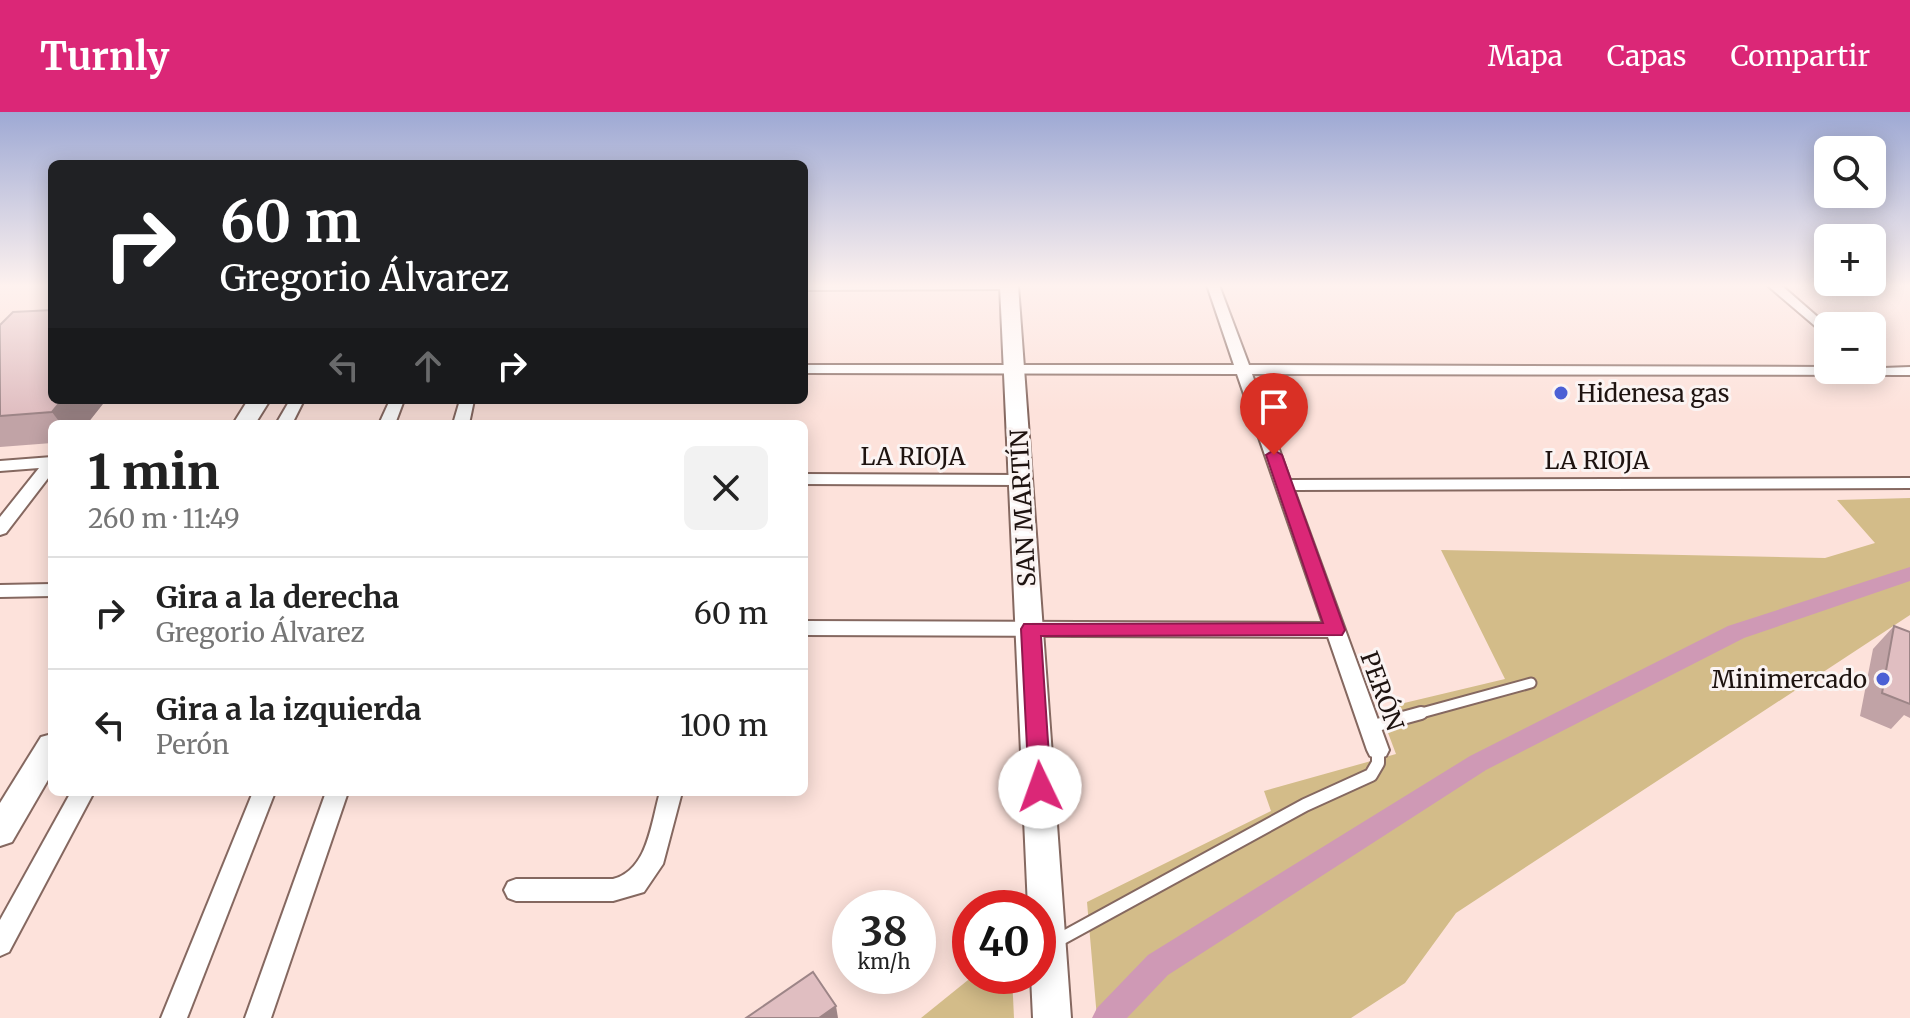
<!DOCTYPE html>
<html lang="es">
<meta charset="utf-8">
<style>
:root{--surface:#fff;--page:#f2f2f2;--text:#222;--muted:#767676;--line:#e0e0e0;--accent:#db2777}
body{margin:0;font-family:Merriweather,serif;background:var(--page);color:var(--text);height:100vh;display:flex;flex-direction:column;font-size:30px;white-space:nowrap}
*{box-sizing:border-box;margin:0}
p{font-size:26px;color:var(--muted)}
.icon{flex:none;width:44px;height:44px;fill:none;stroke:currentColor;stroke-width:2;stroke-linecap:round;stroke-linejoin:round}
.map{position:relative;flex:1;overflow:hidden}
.details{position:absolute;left:48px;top:308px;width:760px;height:376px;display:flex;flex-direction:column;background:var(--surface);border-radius:12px;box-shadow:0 4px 20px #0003}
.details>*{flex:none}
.banner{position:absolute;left:48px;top:48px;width:760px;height:244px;border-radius:12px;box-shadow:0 4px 20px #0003;background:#202124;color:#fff;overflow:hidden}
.controls{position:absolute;left:1814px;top:24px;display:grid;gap:16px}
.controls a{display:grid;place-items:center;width:72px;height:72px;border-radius:12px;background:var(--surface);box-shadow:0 4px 20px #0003;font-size:40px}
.speed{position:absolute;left:832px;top:778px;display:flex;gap:16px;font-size:40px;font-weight:700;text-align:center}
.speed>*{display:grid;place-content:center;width:104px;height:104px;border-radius:50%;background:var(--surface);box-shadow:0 4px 20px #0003;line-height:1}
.speed small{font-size:20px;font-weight:400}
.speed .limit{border:12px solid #d22;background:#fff;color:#111}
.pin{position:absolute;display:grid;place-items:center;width:68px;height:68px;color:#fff;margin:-82px -34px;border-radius:50% 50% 50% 0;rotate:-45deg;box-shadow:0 0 8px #0007}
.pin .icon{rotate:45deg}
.me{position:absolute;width:88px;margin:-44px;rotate:357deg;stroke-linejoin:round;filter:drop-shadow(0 0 6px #0008)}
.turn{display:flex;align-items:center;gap:28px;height:168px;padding:0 40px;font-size:36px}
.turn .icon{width:104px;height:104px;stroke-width:2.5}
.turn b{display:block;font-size:56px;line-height:68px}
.lanes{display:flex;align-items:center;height:76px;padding:0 40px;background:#0003;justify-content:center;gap:40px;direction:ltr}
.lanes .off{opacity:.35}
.round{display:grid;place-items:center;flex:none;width:84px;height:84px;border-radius:12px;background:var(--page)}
.head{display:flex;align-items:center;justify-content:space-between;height:136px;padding:0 40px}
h1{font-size:48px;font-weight:800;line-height:60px}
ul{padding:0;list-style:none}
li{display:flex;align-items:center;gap:24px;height:112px;padding:0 40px;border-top:2px solid var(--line)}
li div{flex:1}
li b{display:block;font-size:30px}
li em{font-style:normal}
header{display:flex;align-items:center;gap:48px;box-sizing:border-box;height:112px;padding:0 40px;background:var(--accent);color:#fff}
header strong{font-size:38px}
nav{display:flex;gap:44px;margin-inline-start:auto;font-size:28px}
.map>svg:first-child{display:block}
.green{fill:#d3bc89}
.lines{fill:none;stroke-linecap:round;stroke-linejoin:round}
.canal{fill:#cf99b5;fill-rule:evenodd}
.lane-far1-casing{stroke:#856860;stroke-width:13}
.lane-casing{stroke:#856860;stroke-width:16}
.street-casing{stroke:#856860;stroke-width:4}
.secondary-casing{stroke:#856860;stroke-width:4}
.lane-far1{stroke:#fff;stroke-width:9}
.lane{stroke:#fff;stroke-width:12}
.street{fill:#fff;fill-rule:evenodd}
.secondary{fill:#fff;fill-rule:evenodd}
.wall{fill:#c1a3a6}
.shaded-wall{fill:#9d8587}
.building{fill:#e0bec1;stroke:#9d8587;stroke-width:2}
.route{fill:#db2777;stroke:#8e194d;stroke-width:2}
.poi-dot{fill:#4b60d5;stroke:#fbf4f3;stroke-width:3}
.labels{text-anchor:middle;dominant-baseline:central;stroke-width:6;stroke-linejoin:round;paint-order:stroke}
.poi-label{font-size:24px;fill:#1e1310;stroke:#fbf4f3;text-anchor:start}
.street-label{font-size:24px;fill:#1e1310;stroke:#fbf4f3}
</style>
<header>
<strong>Turnly</strong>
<nav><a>Mapa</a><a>Capas</a><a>Compartir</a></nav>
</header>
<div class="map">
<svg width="1910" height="906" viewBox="0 0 1910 906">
<rect width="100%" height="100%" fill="#fde2db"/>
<g class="green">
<path d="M1910,386V503L1456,801L1405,871L1351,906H1097L1087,790L1271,699L1264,679L1396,642L1379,597L1505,567L1441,438L1825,446L1875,431L1837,388Z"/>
<path d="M973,864H1012L1014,906H921Z"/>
</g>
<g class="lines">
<path class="canal" d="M1910,455V469L1744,526L1486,658L1168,863L1127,906H1092L1097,896L1148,843L1470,644L1728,514Z"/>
<g class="lane-far1-casing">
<path id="lane-far1" d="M1414,603L1531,571"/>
</g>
<g class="lane-casing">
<g id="lane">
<path d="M1370,615L1421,601"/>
<path d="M1055,830L1305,693L1371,663L1378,651V638"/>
</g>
</g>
<g class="street-casing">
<g id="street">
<path d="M804,173H1015L1009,177L804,178Z"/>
<path d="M1207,173H1219L1249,253L1828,255V258L1910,255V263L1252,262L1290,368L1910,366V376L1294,378L1389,638L1386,644L1378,647L1370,644L1367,638L1328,525L804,523V509L1323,511L1237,262L804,261V253H1234Z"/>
<path d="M1767,173H1781L1828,214V225Z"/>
<path d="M290,288H304L292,312H276Z"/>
<path d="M390,288H404L395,312H379Z"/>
<path d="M460,288H474L469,312H453Z"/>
<path d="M52,345V361L6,421L0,423V405L39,356L0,359V349Z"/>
<path d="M804,362L1021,363L1029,368L1021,373L804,372Z"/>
<path d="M52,472V484L0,485V473Z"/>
<path d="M71,680H94L9,840L0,844V808Z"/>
<path d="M253,680H275L187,906H161Z"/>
<path d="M326,680H348L271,906H245Z"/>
<path d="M660,680H682L663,752L644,780L613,789H516L508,786L504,778L508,770L516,767H613C648,758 651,711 660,680Z"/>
</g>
</g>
<g class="secondary-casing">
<g id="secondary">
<path d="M1000,173H1018L1071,906H1033L1031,864H1038V796H1028Z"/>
<path d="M248,288H270L255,312H233Z"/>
<path d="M52,622V661L12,730L0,734V691L41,625Z"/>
</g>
</g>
<use href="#lane-far1" class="lane-far1"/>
<use href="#lane" class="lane"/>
<use href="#street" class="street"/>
<use href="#secondary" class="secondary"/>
</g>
<g class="wall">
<path d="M0,213L106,288L87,312H52V331L0,335Z"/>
<path d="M1894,514L1910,520V606L1904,603L1891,617L1860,604L1873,537Z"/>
</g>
<g class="shaded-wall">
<path d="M62,288H106L87,312H61L52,300Z"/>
<path d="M836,894L838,906H819Z"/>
</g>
<g class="building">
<path d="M52,198V288H62L52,300L0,304V213L13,200Z"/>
<path d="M1894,514L1910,520V592L1882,581Z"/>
<path d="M813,860L836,894L819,906H746Z"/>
</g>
<linearGradient id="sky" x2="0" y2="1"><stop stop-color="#9ea9d4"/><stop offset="0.58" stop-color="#fef2ef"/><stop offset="1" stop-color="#fef2ef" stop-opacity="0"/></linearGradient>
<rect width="1910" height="300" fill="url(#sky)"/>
<path class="route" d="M1274,338L1282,343L1345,518L1342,523L1041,524L1051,675L1048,681L1040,684L1032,681L1029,675L1021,517L1024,512L1323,511L1266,343Z"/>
<g class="poi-dot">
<circle cx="1561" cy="281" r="8"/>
<circle cx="1883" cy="567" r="8"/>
</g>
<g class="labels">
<g class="poi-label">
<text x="1577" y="281">Hidenesa gas</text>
<text x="1867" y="567" text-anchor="end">Minimercado</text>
</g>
<g class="street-label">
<text x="913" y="344">LA RIOJA</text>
<text x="1597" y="348">LA RIOJA</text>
<text transform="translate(1023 396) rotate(-93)">SAN MARTÍN</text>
<text transform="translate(1382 579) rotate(70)">PERÓN</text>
</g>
</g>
</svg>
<div class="controls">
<a><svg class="icon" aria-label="search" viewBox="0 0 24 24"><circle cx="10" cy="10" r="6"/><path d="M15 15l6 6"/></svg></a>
<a>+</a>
<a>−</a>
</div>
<div class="speed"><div>38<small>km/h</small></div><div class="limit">40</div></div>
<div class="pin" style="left:1274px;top:343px;background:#d93025"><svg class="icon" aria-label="arrive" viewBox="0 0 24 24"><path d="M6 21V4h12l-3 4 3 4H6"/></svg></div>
<svg class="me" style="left:1040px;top:675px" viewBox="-20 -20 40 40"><circle r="19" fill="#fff"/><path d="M0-13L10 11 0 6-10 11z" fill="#db2777"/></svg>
<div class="banner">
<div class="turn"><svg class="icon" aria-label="right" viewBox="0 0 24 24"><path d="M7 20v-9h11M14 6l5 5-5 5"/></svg><div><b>60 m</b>Gregorio Álvarez</div></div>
<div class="lanes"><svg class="icon off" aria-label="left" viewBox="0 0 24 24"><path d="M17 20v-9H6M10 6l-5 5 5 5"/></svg><svg class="icon off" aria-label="ahead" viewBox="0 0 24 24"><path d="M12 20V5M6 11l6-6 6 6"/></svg><svg class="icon" aria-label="right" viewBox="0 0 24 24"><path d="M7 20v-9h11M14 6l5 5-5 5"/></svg></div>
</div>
<section class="details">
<div class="head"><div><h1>1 min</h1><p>260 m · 11:49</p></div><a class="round"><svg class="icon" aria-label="close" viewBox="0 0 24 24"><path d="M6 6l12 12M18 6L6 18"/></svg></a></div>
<ul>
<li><svg class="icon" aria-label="right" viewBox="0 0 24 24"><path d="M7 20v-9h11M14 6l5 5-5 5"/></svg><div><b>Gira a la derecha</b><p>Gregorio Álvarez</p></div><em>60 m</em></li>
<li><svg class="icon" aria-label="left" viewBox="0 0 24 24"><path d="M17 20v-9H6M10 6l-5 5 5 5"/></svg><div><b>Gira a la izquierda</b><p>Perón</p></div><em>100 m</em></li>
</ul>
</section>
</div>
